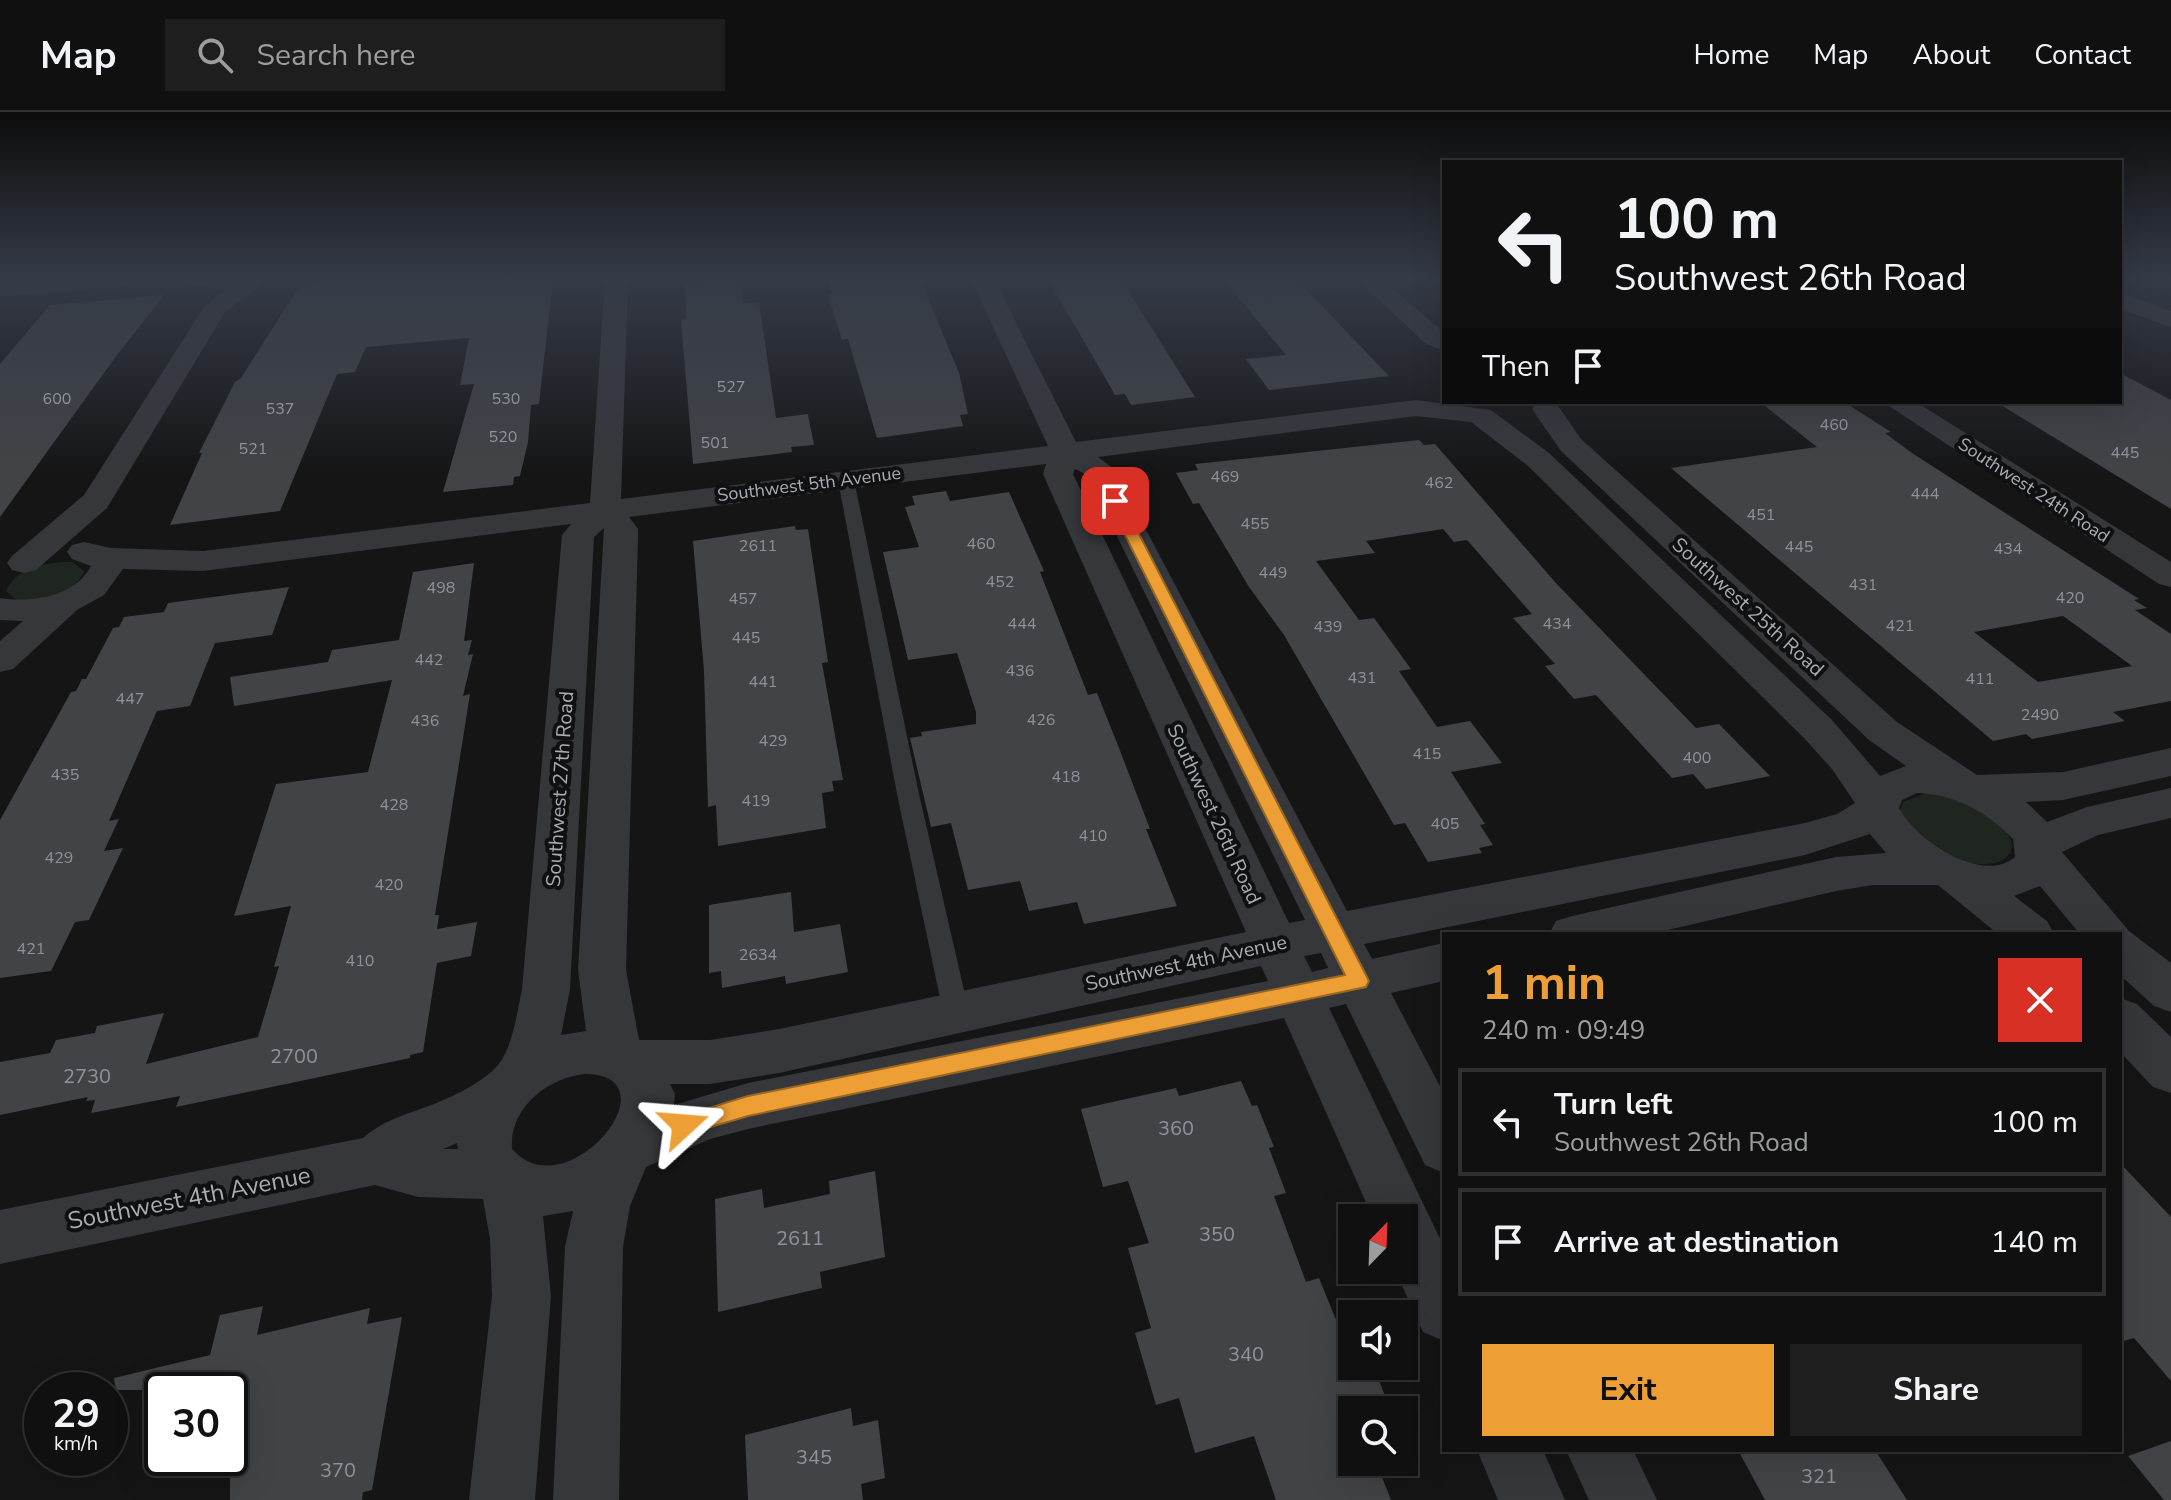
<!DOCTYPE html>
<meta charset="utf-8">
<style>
:root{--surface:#101010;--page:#1e1e1e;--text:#f1f3f6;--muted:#9c9d9f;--line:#303030;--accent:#ed9f36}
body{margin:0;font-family:"Nunito Sans",sans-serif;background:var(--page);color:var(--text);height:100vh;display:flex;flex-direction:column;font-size:30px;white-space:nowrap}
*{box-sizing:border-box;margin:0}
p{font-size:26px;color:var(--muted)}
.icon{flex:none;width:44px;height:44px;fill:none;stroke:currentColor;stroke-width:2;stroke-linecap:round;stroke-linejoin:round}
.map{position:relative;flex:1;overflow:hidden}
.sheet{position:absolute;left:1442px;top:820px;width:680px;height:520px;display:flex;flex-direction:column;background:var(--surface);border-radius:0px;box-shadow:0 8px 32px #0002,0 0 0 2px var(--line)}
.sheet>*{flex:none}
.guide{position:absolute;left:1442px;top:48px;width:680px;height:244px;border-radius:0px;box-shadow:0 8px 32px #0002,0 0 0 2px var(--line);background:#101010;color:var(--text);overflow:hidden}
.needle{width:52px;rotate:23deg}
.controls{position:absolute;left:1338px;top:1092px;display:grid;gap:16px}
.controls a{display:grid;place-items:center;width:80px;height:80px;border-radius:0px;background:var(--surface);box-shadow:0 8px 32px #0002,0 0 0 2px var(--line);font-size:40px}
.speed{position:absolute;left:24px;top:1260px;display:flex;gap:16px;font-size:40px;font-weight:700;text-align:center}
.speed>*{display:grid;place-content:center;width:104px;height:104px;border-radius:50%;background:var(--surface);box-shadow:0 8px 32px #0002,0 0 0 2px var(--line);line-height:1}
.speed small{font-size:20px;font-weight:400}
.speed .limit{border:4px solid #111;border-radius:12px;background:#fff;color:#111}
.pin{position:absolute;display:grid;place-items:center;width:68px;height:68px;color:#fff;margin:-34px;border-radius:16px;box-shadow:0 4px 12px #0006}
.me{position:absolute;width:88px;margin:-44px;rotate:71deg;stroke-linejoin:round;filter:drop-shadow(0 0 6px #0008)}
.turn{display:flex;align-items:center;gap:28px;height:168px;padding:0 40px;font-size:36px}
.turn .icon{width:104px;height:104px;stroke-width:2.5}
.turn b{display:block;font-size:56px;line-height:68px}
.then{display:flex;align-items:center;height:76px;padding:0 40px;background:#0003;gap:16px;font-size:30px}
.round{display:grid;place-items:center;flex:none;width:84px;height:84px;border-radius:0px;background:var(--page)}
.headline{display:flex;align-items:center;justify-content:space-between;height:136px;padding:0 40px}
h1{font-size:48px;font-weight:700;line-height:60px;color:var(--accent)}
.cta{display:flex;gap:16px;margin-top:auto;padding:16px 40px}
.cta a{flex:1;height:92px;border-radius:0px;background:var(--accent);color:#111;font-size:32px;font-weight:700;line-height:92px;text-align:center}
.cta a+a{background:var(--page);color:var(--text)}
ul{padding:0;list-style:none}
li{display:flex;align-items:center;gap:24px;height:108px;margin:0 16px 12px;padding:0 24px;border:4px solid var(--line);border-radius:0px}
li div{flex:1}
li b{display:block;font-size:30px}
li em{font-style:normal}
header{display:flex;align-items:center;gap:48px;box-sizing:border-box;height:112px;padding:0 40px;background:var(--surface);border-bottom:2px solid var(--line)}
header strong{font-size:38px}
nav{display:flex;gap:44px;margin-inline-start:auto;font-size:28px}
.search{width:560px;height:72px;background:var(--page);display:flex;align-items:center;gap:20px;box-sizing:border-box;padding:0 28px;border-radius:0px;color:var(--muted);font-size:30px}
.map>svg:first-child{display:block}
.green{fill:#1f261f}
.building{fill:#414346;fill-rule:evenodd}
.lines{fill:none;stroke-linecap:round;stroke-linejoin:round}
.lane{fill:#36373b;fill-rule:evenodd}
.street{fill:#36373b;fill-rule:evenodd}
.route{fill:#ed9f36;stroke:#9a6723;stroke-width:2}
.labels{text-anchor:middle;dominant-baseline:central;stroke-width:8;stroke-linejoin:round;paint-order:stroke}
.number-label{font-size:16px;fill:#8e929a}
.far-street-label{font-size:18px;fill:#a7adb6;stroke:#101011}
.street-label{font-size:20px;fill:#a7adb6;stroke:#101011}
.near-number-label{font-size:20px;fill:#8e929a}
.near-street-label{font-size:24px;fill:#a7adb6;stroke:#101011}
</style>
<header>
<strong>Map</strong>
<div class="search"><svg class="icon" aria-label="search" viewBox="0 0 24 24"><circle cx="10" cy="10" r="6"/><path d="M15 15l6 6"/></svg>Search here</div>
<nav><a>Home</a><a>Map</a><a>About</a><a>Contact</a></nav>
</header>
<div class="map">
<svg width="2171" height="1388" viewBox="0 0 2171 1388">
<rect width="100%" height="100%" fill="#151516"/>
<g class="green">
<path d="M72,450L84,459C75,483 40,488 17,488L6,479C16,455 49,450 72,450Z"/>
<path d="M1926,681C1937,683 1952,682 1962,686C1978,693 2022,723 2010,741C1996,765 1935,745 1920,730C1912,722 1906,709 1900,699L1903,690Z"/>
</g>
<g class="building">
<path d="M360,167H553L539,292L531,293L528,330L520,364L514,365L513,373L443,380L474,272L460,273L469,226L366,235L355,260L337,262L280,399L170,413L202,341H199L235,270L241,266L297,178L308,171Z"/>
<path d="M709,167H740L743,191L759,190L776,306L808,302L814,333L791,335L792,340L693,352L681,208L686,207L685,173L710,170Z"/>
<path d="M829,167H920L959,261L968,302L960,303L963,314L877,326L848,227L842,228L828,183L832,182Z"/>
<path d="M1048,167H1121L1195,285L1131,293L1125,282L1115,283Z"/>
<path d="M1223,167L1297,168L1389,264L1269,278L1246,247L1286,243Z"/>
<path d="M164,183L114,247L0,405V252L50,193Z"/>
<path d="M2120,261L2171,288V397L1996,290H2120Z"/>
<path d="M1760,290H1844L1891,320L1885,321L1912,341L2139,487L2134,488L2147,496L2135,498L2171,522V589L2113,600L2125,609L2032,627L2026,622L1993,629L1671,356L1817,335ZM2063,504L2132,554L2038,570L1974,520Z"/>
<path d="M1419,328L1424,333L1435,332L1555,470L1696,616L1719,612L1770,664L1706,677L1693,662L1672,666L1596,583L1574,587L1545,554L1555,552L1513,506L1532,502L1467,428L1454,430L1443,417L1366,429L1375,441L1316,449L1359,508L1374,506L1411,557L1399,559L1437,615L1470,609L1502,651L1451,660L1485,712L1480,713L1493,733L1479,736L1482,741L1428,750L1405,711L1394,713L1284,523L1249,475L1199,391L1193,392L1176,361L1198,358L1195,352Z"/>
<path d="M946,379L950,389L1009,380L1044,459L1040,460L1088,583L1097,581L1119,636L1150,717H1146L1177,794L1084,812L1077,790L1029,799L1020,769L968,778L951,711L931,715L910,626L922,624L921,620L976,612V600L957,541L908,548L883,440L919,435L905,395L915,393L912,384Z"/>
<path d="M795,414L796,418L808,417L828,550L822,551L843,668L832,669L834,679L822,681L826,716L718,734L716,693L708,695L704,559L693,429Z"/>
<path d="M474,451L464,529L472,528L468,543L473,542L463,584L470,582L435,803H439L437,817L477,810L471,844L437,851L423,940L410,943V946L176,995L180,984L91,1001L95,988L86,989L88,985L0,1003V950L50,941L56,928L95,921L97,914L164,901L146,952L258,925L279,854L274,855L291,794L234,804L276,672L368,660L392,568L234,594L230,565L328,550L332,538L399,528L413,460Z"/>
<path d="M289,475L272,523L215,531L190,594L157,599L109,709L119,707L104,739L123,736L89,808L75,810L51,859L0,866V708L71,580L76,579L82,567H86L113,516L119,515L124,505L164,500L168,491Z"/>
<path d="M791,780L794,820L840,812L848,860L786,872L785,864L722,876L721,859L709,861V793Z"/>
<path d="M1241,969L1252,994L1257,993L1274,1035L1269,1036L1286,1081L1274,1084L1306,1170L1319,1166L1345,1230L1352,1228V1254H1373L1386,1286L1352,1296V1350H1376L1391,1388H1276L1254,1324L1195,1341L1179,1286L1156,1293L1135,1221L1151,1216L1128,1136L1149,1131L1128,1069L1103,1075L1081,997L1176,976L1179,984Z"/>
<path d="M2120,1051L2171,1105V1269L2134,1226L2120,1230Z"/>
<path d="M875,1059L885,1145L820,1160L822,1176L718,1200L715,1087L762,1077L764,1096L830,1082L829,1069Z"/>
<path d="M263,1194L257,1223L370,1196L367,1212L402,1205L372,1378L363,1380L362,1388H230V1278H116L114,1266L210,1243L220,1203Z"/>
<path d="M851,1296L853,1314L878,1308L885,1366L861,1372L863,1388H748L745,1323Z"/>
<path d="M2171,1329V1388H2164L2128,1344Z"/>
<path d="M1738,1338H1875L1907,1388H1765Z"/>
</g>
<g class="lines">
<path class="lane" d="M846,363L854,368L919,682L969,900L965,908L956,911L947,908L943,900L897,682L838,368Z"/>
<g class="street">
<path d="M49,167H137L125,174L0,185V171Z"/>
<path d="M181,167H268L225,200L107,396L36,458L24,461L12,458L7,451L12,444L84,383L204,195L226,177L184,172Z"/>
<path d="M605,167H628L621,387L1048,334L971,167H994L1076,330L1416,288L1491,298L1549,341L1832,608L1880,664L1906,654L1869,628L1561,339L1532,297L1536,291H1556L1581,327L1897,610L1977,663L2063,660L2171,636V664L2063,688L2026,690L2047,710L2087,695L2171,676V706L2098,723L2062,740L2129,819L2171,851V900L2154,894L2120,863V822H2080L2040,774L2014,784L2047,809L2054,822H1998L1938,773H1873L1836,779L1650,822H1549L1556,809L1572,804L1836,745L1886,741L1870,722L1805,743L1364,832L1372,847L1444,831V869L1391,881L1444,982V1061L1425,1053L1346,892L1329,896L1444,1135V1229L1423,1220L1395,1158H1404V1106H1373L1284,906L748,1017L710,1027L646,1055L630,1094L623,1135L619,1388H553L565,1135L573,1099L543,1104L551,1184L535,1388H469L492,1184L490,1127L483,1087L418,1085L375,1073L0,1152V1098L363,1026C381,1010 401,1004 423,996C446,988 482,972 498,953C513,935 517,900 522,877L562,423L571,412L203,459L123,457L104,483L77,498L13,557L0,560V529L23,509L0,508V486C31,491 75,485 91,454L72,447L67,440L72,433L84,430L111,436L203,439L590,391ZM1416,304L1471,310L1527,353L1804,626L1832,657L1855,691L1837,702L1805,711L1347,799L1114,357L1098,345ZM1046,352L1043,362L1246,820L779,917L710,928H639L626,858L638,425V417L629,405ZM1075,357L1087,363L1305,808L1289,811L1073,362ZM604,416L578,858L586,919L561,923L570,877L594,425ZM1917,681C1955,682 1987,700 2013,727L2015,745C1982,773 1915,728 1899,696L1902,688ZM1321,841L1328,856L1312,860L1304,844ZM1261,854L1268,869L748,971L674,993L675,982L670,972H710L779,961ZM585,962C678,963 567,1100 512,1037C509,996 547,966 585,962ZM457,1031L458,1037H443Z"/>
<path d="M1357,167H1382L1444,221V239L1425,231Z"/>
<path d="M2120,181L2171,199V215L2120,197Z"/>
<path d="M1883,290H1916L2171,450V475L2159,472Z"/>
<path d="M2120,886L2137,892L2171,925V981L2153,975L2120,940Z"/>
<path d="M1477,1338H1543L1565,1388H1498Z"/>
<path d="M1566,1338H1633L1657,1388H1589Z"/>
</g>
</g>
<linearGradient id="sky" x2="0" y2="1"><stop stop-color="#0c0c0c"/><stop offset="0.46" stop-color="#353b47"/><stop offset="1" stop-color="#353b47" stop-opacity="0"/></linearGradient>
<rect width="2171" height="361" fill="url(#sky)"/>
<path class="route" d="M1115,385L1122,389L1366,863L1369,869L1366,875L748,1004L684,1023L676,1020L672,1013L676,1006L748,984L1345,863L1108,389Z"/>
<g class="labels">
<g class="number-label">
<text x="731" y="275">527</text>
<text x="57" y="287">600</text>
<text x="506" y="287">530</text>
<text x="280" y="297">537</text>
<text x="1834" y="313">460</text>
<text x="503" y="325">520</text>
<text x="715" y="331">501</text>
<text x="253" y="337">521</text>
<text x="2125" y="341">445</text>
<text x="1225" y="365">469</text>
<text x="1439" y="371">462</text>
<text x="1925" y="382">444</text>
<text x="1761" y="403">451</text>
<text x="1255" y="412">455</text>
<text x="981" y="432">460</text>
<text x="758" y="434">2611</text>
<text x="1799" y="435">445</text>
<text x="2008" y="437">434</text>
<text x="1273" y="461">449</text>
<text x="1000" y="470">452</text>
<text x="1863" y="473">431</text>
<text x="441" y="476">498</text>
<text x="2070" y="486">420</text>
<text x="743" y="487">457</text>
<text x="1022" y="512">444</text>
<text x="1557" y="512">434</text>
<text x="1900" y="514">421</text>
<text x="1328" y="515">439</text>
<text x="746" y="526">445</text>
<text x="429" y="548">442</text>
<text x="1020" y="559">436</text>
<text x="1362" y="566">431</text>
<text x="1980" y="567">411</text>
<text x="763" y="570">441</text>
<text x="130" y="587">447</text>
<text x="2040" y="603">2490</text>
<text x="1041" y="608">426</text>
<text x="425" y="609">436</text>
<text x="773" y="629">429</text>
<text x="1427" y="642">415</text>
<text x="1697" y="646">400</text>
<text x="65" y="663">435</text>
<text x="1066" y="665">418</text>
<text x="756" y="689">419</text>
<text x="394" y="693">428</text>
<text x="1445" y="712">405</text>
<text x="1093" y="724">410</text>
<text x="59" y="746">429</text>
<text x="389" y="773">420</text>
<text x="31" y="837">421</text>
<text x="758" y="843">2634</text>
<text x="360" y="849">410</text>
</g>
<g class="far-street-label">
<text transform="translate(809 372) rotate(-7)">Southwest 5th Avenue</text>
<text transform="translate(2034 378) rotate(33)">Southwest 24th Road</text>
</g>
<g class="street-label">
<text transform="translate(1748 495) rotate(42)">Southwest 25th Road</text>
<text transform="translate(560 677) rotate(-86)">Southwest 27th Road</text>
<text transform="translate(1214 702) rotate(65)">Southwest 26th Road</text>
<text transform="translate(1186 851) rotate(-12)">Southwest 4th Avenue</text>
</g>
<g class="near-number-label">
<text x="294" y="944">2700</text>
<text x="87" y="964">2730</text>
<text x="1176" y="1016">360</text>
<text x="1217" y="1122">350</text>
<text x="800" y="1126">2611</text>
<text x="1246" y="1242">340</text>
<text x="814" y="1345">345</text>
<text x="338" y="1358">370</text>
<text x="1819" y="1364">321</text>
</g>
<g class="near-street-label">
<text transform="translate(189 1086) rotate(-11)">Southwest 4th Avenue</text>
</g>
</g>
</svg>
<div class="controls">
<a><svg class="needle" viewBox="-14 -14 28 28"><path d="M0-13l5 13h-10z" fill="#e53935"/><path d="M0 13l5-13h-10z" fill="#9c9d9f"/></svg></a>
<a><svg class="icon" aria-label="sound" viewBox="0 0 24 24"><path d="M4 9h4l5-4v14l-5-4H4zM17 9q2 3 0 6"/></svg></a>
<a><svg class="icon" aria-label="search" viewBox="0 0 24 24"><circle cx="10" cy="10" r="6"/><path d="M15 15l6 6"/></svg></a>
</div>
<div class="speed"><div>29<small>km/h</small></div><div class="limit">30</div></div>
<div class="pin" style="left:1115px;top:389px;background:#d93025"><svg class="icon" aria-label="arrive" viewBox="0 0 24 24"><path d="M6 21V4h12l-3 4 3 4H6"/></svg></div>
<svg class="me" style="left:684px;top:1013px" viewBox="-20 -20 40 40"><path d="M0-17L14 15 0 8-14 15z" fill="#ed9f36" stroke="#fff" stroke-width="4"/></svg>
<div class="guide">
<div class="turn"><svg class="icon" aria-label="left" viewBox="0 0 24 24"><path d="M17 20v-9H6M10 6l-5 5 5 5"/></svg><div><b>100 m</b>Southwest 26th Road</div></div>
<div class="then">Then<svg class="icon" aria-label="arrive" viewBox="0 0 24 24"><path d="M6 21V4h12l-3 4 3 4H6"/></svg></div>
</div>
<section class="sheet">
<div class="headline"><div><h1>1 min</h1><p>240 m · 09:49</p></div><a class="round" style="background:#d93025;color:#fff"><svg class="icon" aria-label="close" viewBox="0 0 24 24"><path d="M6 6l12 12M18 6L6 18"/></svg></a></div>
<ul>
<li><svg class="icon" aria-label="left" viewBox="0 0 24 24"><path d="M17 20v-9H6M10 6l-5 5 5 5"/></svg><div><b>Turn left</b><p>Southwest 26th Road</p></div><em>100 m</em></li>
<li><svg class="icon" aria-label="arrive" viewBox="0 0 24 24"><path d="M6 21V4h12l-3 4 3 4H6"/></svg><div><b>Arrive at destination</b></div><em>140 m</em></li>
</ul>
<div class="cta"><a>Exit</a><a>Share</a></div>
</section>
</div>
